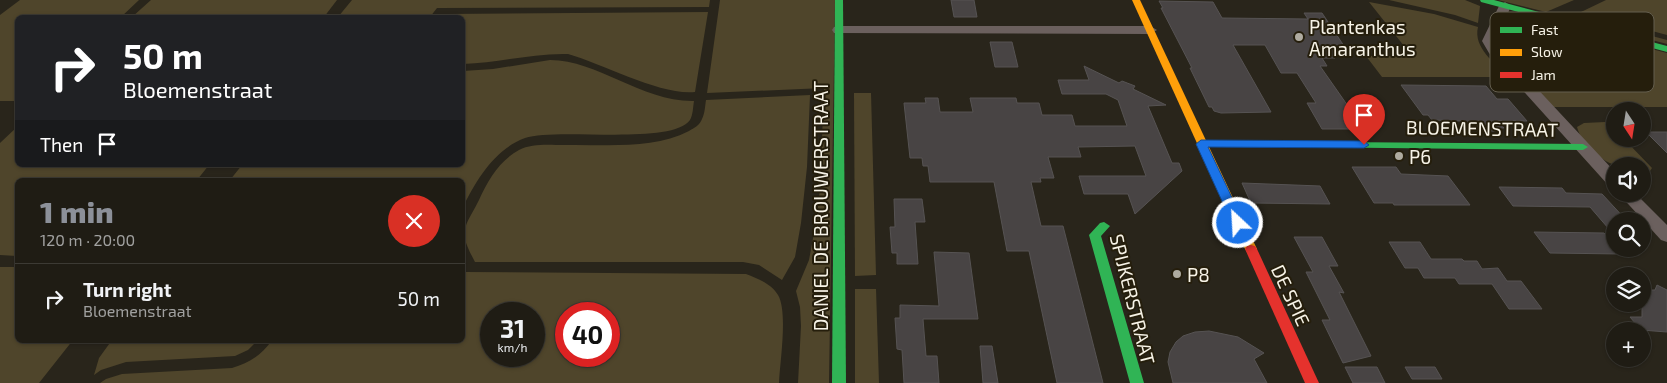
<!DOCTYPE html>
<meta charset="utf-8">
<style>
:root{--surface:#1f1c14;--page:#27251d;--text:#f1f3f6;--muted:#a1a1a0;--line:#3c3a34;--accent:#8c9099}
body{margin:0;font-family:"Exo 2",sans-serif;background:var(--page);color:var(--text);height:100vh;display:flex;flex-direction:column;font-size:19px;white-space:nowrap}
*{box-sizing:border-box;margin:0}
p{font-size:16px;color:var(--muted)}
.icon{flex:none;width:28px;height:28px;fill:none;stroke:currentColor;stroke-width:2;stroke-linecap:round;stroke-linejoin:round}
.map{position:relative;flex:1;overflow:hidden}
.drawer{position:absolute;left:15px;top:178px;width:450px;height:165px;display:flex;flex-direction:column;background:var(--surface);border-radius:8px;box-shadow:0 1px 4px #0004,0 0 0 1px var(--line)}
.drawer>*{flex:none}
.hud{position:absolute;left:15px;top:15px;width:450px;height:152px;border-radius:8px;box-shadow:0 1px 4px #0004,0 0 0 1px var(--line);background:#202124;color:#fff;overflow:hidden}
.needle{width:32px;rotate:168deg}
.fabs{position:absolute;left:1606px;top:102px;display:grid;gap:10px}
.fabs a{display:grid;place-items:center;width:45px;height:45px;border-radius:50%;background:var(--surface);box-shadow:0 1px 4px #0004,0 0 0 1px var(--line);font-size:25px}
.speed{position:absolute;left:480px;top:302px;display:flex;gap:10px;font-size:25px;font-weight:700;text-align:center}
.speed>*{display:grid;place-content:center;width:65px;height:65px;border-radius:50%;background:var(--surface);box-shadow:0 1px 4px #0004,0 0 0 1px var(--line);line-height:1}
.speed small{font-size:12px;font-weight:400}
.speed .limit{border:8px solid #d22;background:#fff;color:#111}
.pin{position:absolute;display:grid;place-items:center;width:42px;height:42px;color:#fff;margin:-51px -21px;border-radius:50% 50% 50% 0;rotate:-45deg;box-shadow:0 0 5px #0007}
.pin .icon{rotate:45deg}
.me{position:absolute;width:55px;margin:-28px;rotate:335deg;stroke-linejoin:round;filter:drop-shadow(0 0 4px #0008)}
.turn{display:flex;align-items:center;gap:18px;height:105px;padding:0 25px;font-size:22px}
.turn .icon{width:65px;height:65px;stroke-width:2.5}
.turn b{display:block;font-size:35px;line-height:42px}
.then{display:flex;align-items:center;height:48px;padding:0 25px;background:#0003;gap:10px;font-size:19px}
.round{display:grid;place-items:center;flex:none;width:52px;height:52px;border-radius:26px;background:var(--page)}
.head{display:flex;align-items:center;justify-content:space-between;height:85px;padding:0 25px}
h1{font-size:30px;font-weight:800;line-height:38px;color:var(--accent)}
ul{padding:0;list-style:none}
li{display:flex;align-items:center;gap:15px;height:70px;padding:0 25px;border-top:1px solid var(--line)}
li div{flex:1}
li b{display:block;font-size:19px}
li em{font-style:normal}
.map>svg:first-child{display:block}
.green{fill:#4f452b;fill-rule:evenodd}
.building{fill:#484444;stroke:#565353}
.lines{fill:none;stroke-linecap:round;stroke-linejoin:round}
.street{fill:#6b605e;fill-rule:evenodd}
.fast{fill:#30b455;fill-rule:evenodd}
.slow{fill:#ff9f0a;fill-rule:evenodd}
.jam{fill:#e5322d;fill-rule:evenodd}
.route{fill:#1a73e8;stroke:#114b97}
.poi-dot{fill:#afaba0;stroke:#251e0c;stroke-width:2}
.labels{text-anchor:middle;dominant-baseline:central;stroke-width:4;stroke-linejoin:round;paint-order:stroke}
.poi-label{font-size:19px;fill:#f7f3e7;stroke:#251e0c;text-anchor:start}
.street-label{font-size:19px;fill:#f7f3e7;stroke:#251e0c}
.key{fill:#251e0c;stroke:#645e4e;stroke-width:1}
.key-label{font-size:14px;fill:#f7f3e7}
</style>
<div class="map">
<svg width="1667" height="383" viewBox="0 0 1667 383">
<rect width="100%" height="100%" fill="#29251b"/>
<g class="green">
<path d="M20,0H139L121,17L18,18L17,101H0V15Z"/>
<path d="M151,0H337L324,17H132Z"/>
<path d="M352,0H710L709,7L437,8L430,17H338Z"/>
<path d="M720,0H835L829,383H798L801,326L800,307L796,291L809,260L816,222L820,189L824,88L707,93Z"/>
<path d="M1389,0H1465L1480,6L1478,23L1455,15Z"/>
<path d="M1498,0H1574L1546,12Z"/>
<path d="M1606,0H1667V35L1581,12Z"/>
<path d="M1369,2L1434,14L1478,27C1473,48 1495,63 1509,77H1382L1366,56H1412Z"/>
<path d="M708,12L695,92C662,96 603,64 568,54C533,53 498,63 463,64L462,18L442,17L445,14Z"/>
<path d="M1521,15L1667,53V107H1552L1501,52C1504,38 1505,20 1521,15Z"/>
<path d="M1574,15L1667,40V44L1568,18Z"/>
<path d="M550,60C598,60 642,102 694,101C693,107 693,115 690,120C671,146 556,127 525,138C495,149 476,180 463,207L462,180H230L242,165H462L463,71L493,69Z"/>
<path d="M854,93H871L876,275L855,276Z"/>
<path d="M810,95L807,167L801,223L795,257L782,280L759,265L743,262H475C458,230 463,231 479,200C488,180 499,161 519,150C532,143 550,145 564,145C604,144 652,150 689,131C694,128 700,125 702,119C705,113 705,106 706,100Z"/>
<path d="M1605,122L1615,130V139H1624L1652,168L1650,171L1643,172L1642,166C1635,166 1626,167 1619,166C1602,163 1581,143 1577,127L1584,123Z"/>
<path d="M17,127L18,165H209L197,180H18L17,256L0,255V143Z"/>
<path d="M0,267H17L18,340H73L39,383H0Z"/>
<path d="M463,272L746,274C758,279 771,283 778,295C788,312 780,361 779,383H100L106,379L122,374L232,368C249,363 262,355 272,340H462ZM491,314H534V356H491ZM566,314H609V356H566Z"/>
<path d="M855,289H876L879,383H855Z"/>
<path d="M112,340H258L248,350L235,356L126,362L101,370L94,375L99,358Z"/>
</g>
<g class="building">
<path d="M951,0H974L977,17H954Z"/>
<path d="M1159,1L1213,2L1222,18L1308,19L1304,13H1322L1350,55H1332L1335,58H1322L1327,66H1320L1364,129H1322L1307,103H1316L1297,73H1281L1265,45H1233L1271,112L1221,113L1214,111L1212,107H1209L1190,68H1192L1161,8H1163Z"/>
<path d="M990,42H1012L1018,67H995Z"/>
<path d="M1084,66L1119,83L1122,81L1135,86L1133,89L1166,105L1148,106L1172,163H1179L1182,171L1135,214L1128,194H1084L1079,176H1146L1135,146L1078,147L1081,157H1048L1054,178H1040L1041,182H1031L1041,226H1063L1103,383H1057L1029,251H1007L994,182H930L928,166H923L922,158H910L904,103H926L925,98H938L940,112H973L970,98H1016L1017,103H1039L1042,115H1072L1075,126H1127L1118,100L1106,94H1062L1058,80H1089Z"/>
<path d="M1401,85L1486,86L1497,99H1508L1527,121H1498L1504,128H1495L1498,131H1478L1476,128H1467L1461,121L1432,120L1428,115H1423Z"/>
<path d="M1646,132H1667V153Z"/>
<path d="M1352,167H1396L1401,174L1448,176L1470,205H1394L1393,203H1374Z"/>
<path d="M1242,183L1320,186L1330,204L1251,203Z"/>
<path d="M1499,187L1562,188L1566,193L1602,194L1627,221H1615V236L1590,207L1513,206Z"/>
<path d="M894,199H922L925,222H915L918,264H897V253H892L890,227H895Z"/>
<path d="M1534,232L1604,233L1621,254L1550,253Z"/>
<path d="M1294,237H1322L1338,266H1329L1344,293L1339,292L1371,356L1343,363L1322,320H1330L1306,272H1313Z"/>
<path d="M1389,242H1420L1431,259H1462L1464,261H1477L1482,269L1498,268L1507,281H1521L1542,309H1509L1492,284H1459L1455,278H1424L1418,268H1405Z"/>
<path d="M934,252L969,253L978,319H923L926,356H937L939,383H904L902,350L897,349L895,318H900V305L939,306Z"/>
<path d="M1657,285L1667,290V332L1641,330L1630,317H1642V290H1655Z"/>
<path d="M1209,331L1238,337L1264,353L1254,359L1267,383H1173L1168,362L1170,352L1176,342L1183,336L1195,332Z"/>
<path d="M980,346H992L998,383H983Z"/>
<path d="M1345,367H1377L1385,383H1353Z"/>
<path d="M1405,367H1435L1442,379H1412Z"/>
</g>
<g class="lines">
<g class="street">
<path d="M1505,2L1511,6L1496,41L1502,51L1615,172V187L1609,186L1489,53L1482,41L1499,6Z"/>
<path d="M839,26H1150L1157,30L1150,34L834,33L832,30L834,27Z"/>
<path d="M1619,194H1636L1667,225V242L1661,240Z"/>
</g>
<g class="fast">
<path d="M835,0H843L846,383H832Z"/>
<path d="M1480,0H1494L1667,46V52L1481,2Z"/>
<path d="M1201,141L1583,144L1588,147L1583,150L1197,146L1196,144Z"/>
<path d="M1104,222L1110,226L1101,236L1144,383H1130L1089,235L1100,223Z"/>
</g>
<path class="slow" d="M1132,0H1140L1257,249L1255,252H1247L1245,249Z"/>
<path class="jam" d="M1251,245L1255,246L1257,249L1319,383H1305L1245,249L1247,246Z"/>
</g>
<path class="route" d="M1201,140L1364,141L1369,145L1364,148L1208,147L1244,223L1238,227L1232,223L1196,144Z"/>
<g class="poi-dot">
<circle cx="1299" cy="37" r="5"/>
<circle cx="1399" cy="156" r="5"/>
<circle cx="1177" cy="274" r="5"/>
</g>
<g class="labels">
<g class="poi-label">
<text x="1309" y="26">Plantenkas<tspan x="1309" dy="22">Amaranthus</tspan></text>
<text x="1409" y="156">P6</text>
<text x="1187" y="274">P8</text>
</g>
<g class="street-label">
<text transform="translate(1482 128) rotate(1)">BLOEMENSTRAAT</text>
<text transform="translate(820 206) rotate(-90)">DANIEL DE BROUWERSTRAAT</text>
<text transform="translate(1291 295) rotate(65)">DE SPIE</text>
<text transform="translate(1133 299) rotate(76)">SPIJKERSTRAAT</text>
</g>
</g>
<rect x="1490" y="12" width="164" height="80" rx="8" class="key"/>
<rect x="1500" y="27" width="22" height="6" fill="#30b455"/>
<rect x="1500" y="49" width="22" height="7" fill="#ff9f0a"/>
<rect x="1500" y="72" width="22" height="6" fill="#e5322d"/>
<g class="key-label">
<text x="1531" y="35">Fast</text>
<text x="1531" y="57">Slow</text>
<text x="1531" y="80">Jam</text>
</g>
</svg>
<div class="fabs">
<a><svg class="needle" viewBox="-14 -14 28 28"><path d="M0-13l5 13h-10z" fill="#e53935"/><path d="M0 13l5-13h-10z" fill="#a1a1a0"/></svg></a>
<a><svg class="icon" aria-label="sound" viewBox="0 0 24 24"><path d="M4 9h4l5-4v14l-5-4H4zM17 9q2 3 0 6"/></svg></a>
<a><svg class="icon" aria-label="search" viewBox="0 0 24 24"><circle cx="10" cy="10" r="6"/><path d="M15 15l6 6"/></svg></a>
<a><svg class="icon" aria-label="layers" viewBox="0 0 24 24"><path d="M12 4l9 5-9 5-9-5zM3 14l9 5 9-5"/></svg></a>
<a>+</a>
</div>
<div class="speed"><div>31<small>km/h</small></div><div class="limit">40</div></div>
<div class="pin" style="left:1364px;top:145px;background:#d93025"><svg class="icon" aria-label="arrive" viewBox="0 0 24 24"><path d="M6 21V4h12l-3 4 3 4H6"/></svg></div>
<svg class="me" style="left:1238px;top:223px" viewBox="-20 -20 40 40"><circle r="17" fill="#1a73e8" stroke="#fff" stroke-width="3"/><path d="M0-11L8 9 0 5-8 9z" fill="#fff"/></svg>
<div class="hud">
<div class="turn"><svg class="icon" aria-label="right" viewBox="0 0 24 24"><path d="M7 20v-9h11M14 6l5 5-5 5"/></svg><div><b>50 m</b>Bloemenstraat</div></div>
<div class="then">Then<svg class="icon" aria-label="arrive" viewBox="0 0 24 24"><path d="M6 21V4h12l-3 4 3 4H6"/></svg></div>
</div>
<section class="drawer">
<div class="head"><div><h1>1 min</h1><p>120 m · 20:00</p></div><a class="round" style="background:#d93025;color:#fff"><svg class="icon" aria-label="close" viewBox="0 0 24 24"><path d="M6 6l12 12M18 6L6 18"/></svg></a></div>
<ul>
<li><svg class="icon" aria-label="right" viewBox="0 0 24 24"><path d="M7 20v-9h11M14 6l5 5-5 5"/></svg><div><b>Turn right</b><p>Bloemenstraat</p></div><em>50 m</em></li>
</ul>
</section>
</div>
